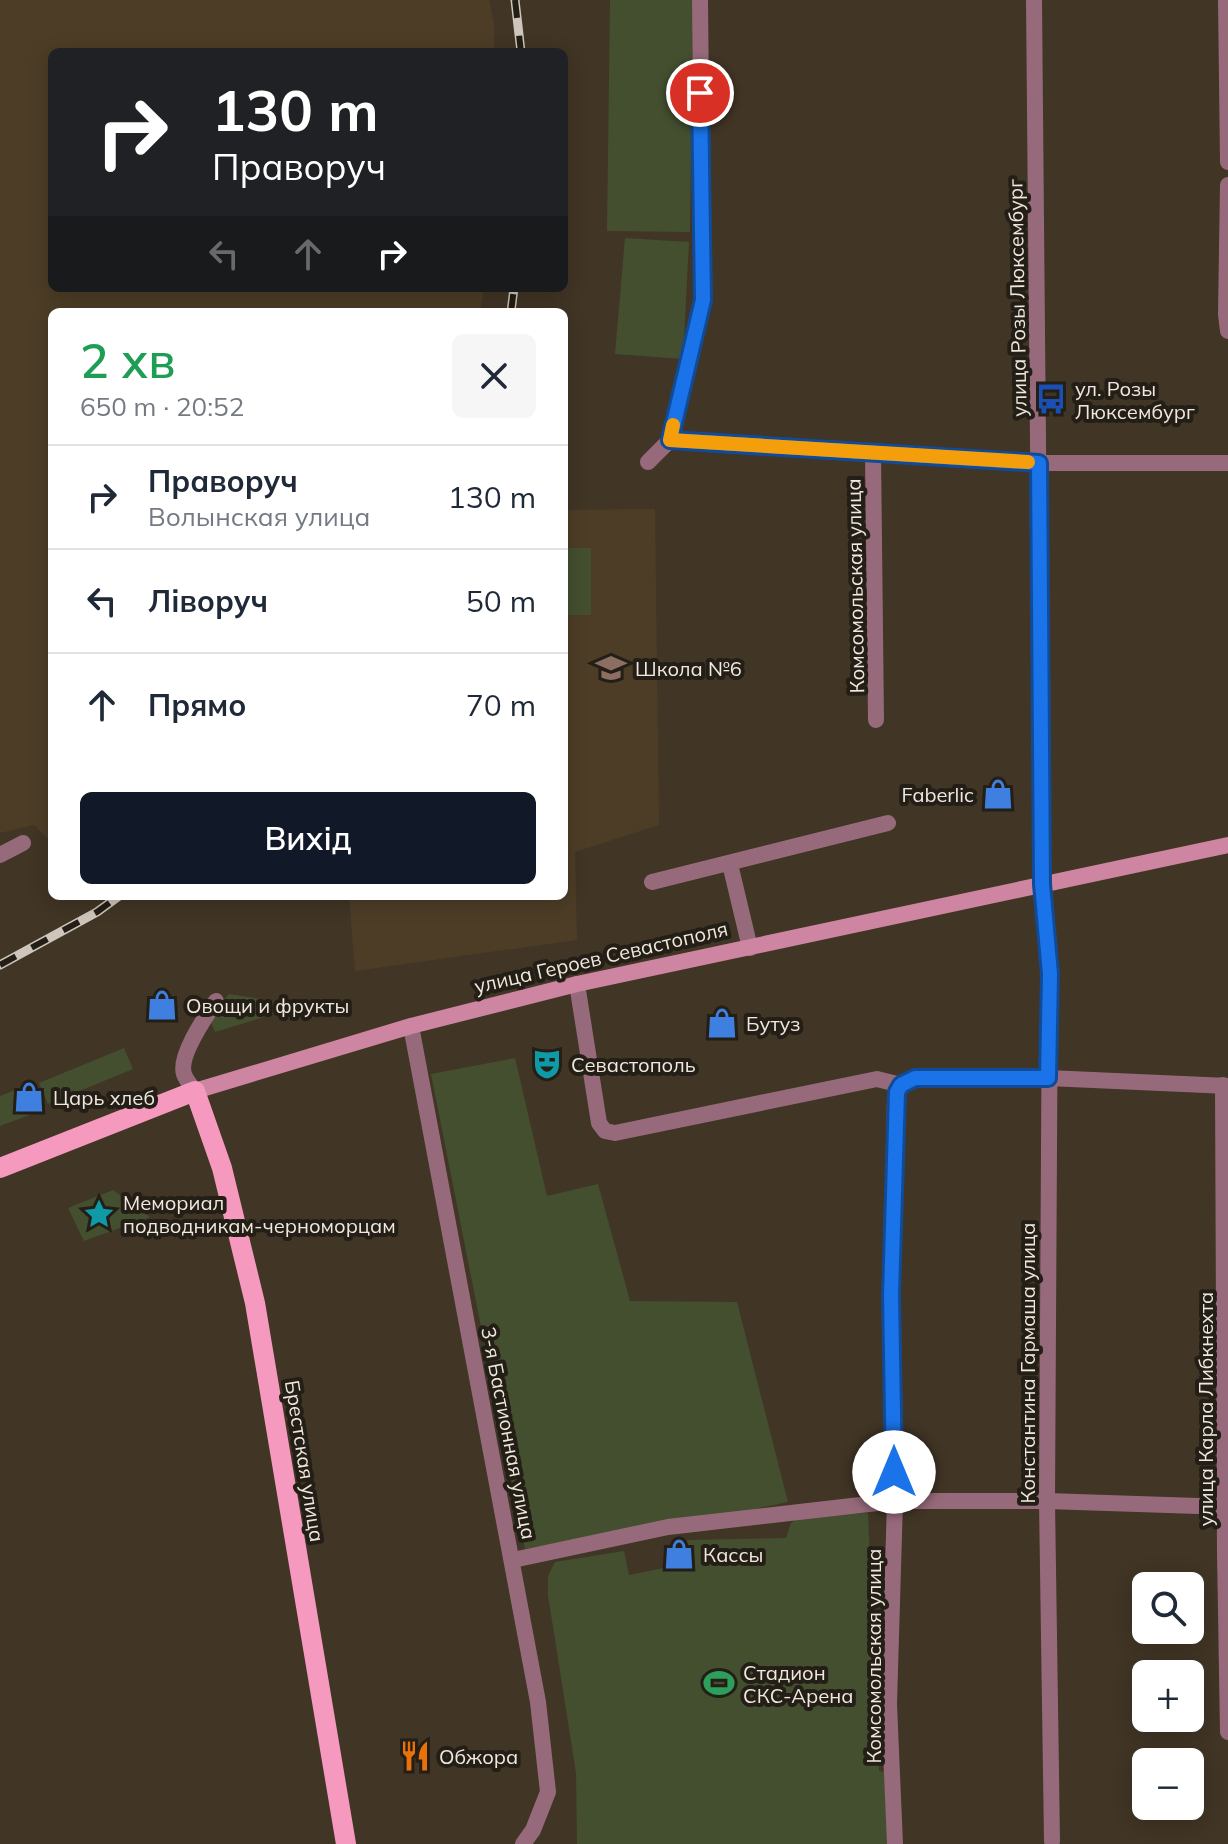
<!DOCTYPE html>
<html lang="uk">
<meta charset="utf-8">
<style>
:root{--surface:#fff;--page:#f6f6f7;--text:#1f2937;--muted:#747a83;--line:#e0e1e3;--accent:#111827}
body{margin:0;font-family:Mulish,sans-serif;background:var(--page);color:var(--text);height:100vh;display:flex;flex-direction:column;font-size:30px;white-space:nowrap}
*{box-sizing:border-box;margin:0}
p{font-size:26px;color:var(--muted)}
.icon{flex:none;width:44px;height:44px;fill:none;stroke:currentColor;stroke-width:2;stroke-linecap:round;stroke-linejoin:round}
.map{position:relative;flex:1;overflow:hidden}
.panel{position:absolute;left:48px;top:308px;width:520px;height:592px;display:flex;flex-direction:column;background:var(--surface);border-radius:12px;box-shadow:0 4px 20px #0003}
.panel>*{flex:none}
.hud{position:absolute;left:48px;top:48px;width:520px;height:244px;border-radius:12px;box-shadow:0 4px 20px #0003;background:#202124;color:#fff;overflow:hidden}
.buttons{position:absolute;left:1132px;top:1572px;display:grid;gap:16px}
.buttons a{display:grid;place-items:center;width:72px;height:72px;border-radius:12px;background:var(--surface);box-shadow:0 4px 20px #0003;font-size:40px}
.pin{position:absolute;display:grid;place-items:center;width:68px;height:68px;color:#fff;margin:-34px;border:4px solid #fff;border-radius:50%;box-shadow:0 2px 8px #0007}
.me{position:absolute;width:88px;margin:-44px;rotate:0deg;stroke-linejoin:round;filter:drop-shadow(0 0 6px #0008)}
.turn{display:flex;align-items:center;gap:28px;height:168px;padding:0 32px;font-size:36px}
.turn .icon{width:104px;height:104px;stroke-width:2.5}
.turn b{display:block;font-size:56px;line-height:68px}
.lanes{display:flex;align-items:center;height:76px;padding:0 32px;background:#0003;justify-content:center;gap:40px;direction:ltr}
.lanes .off{opacity:.35}
.round{display:grid;place-items:center;flex:none;width:84px;height:84px;border-radius:12px;background:var(--page)}
.overview{display:flex;align-items:center;justify-content:space-between;height:136px;padding:0 32px}
h1{font-size:48px;font-weight:600;line-height:60px;color:#1e9e55}
.primary-button{display:flex;gap:16px;margin-top:auto;padding:16px 32px}
.primary-button a{flex:1;height:92px;border-radius:12px;background:var(--accent);color:#fff;font-size:32px;font-weight:600;line-height:92px;text-align:center}
ul{padding:0;list-style:none}
li{display:flex;align-items:center;gap:24px;height:104px;padding:0 32px;border-top:2px solid var(--line)}
li div{flex:1}
li b{display:block;font-size:30px}
li em{font-style:normal}
.map>svg:first-child{display:block}
.built{fill:#4d3d27}
.green{fill:#444f30}
.lines{fill:none;stroke-linecap:round;stroke-linejoin:round}
.minor{stroke:#976a7b;stroke-width:16}
.secondary{stroke:#cd85a1;stroke-width:16}
.primary{stroke:#f699be;stroke-width:20}
.rail-casing{stroke:#cfc6bb;stroke-width:9}
.rail{stroke:#231e16;stroke-width:6;stroke-dasharray:18;stroke-linecap:butt}
.route-casing{stroke:#114b97;stroke-width:20}
.route{stroke:#1a73e8;stroke-width:14}
.slow{stroke:#f59e0b;stroke-width:14}
.labels{text-anchor:middle;dominant-baseline:central;stroke-width:8;stroke-linejoin:round;paint-order:stroke}
.street-label{font-size:20px;fill:#f0e8de;stroke:#231e16}
.poi-label{font-size:20px;fill:#f0e8de;stroke:#231e16;text-anchor:start}
</style>
<div class="map">
<svg width="1228" height="1844" viewBox="0 0 1228 1844">
<rect width="100%" height="100%" fill="#413525"/>
<g class="built">
<path d="M0,0H489L494,24V52H52V288H484L480,312H52V844L34,825L0,833Z"/>
<path d="M655,509L659,825L575,852L577,940L355,971L349,896H564V510Z"/>
</g>
<g class="green">
<path d="M610,0H693L690,232L607,231Z"/>
<path d="M625,238L689,242L683,359L615,354Z"/>
<rect x="564" y="548" width="27" height="67"/>
<path d="M229,994L273,1001L280,1012L215,1032L211,1023L220,1004Z"/>
<path d="M124,1048L133,1069L48,1104L39,1083Z"/>
<path d="M515,1058L547,1196L598,1184L630,1301L737,1302L788,1502L668,1527L525,1549L431,1074Z"/>
<path d="M23,1087L32,1114L0,1126V1096Z"/>
<path d="M113,1190L150,1217L84,1241L68,1208Z"/>
<path d="M868,1513L879,1771L884,1772L888,1844H577L576,1773L548,1595V1576L555,1562L624,1551L629,1575L689,1563L687,1540L786,1538L791,1523L800,1517Z"/>
</g>
<g class="lines">
<g class="minor">
<path d="M1034,0L1042,884L1050,974L1047,1501L1052,1841"/>
<path d="M1226,0L1228,162"/>
<path d="M1228,185L1226,314L1228,331"/>
<path d="M670,440L703,300L700,0"/>
<path d="M873,452L876,720"/>
<path d="M648,462L670,440L1039,463H1228"/>
<path d="M0,855L23,843"/>
<path d="M730,864L750,948"/>
<path d="M652,882L888,823"/>
<path d="M577,984L599,1123L605,1131L615,1133L877,1079L901,1085"/>
<path d="M411,1026L538,1702L548,1792L533,1830L523,1844"/>
<path d="M901,1085L915,1078L928,1077L1048,1078L1228,1086"/>
<path d="M1223,1085L1225,1552L1228,1732"/>
<path d="M195,1091C191,1086 186,1080 184,1074C178,1056 206,1016 216,1001"/>
<path d="M513,1560L668,1527L895,1501H1047L1228,1507"/>
<path d="M895,1844L889,1704L895,1501L891,1295L895,1099L901,1085"/>
</g>
<path class="secondary" d="M195,1091L411,1026L577,984L1228,845"/>
<path class="primary" d="M0,1168L195,1091L222,1168L255,1303L346,1844"/>
<g class="rail-casing">
<g id="rail">
<path d="M515,0L521,52"/>
<path d="M511,312L514,288"/>
<path d="M0,965L97,912L119,896"/>
</g>
</g>
<use href="#rail" class="rail"/>
</g>
<g class="lines">
<g class="route-casing">
<path id="route" d="M700,93L703,300L670,440L1039,463L1042,884L1050,974L1048,1078H915L901,1085L897,1092L891,1295L894,1472"/>
</g>
<use href="#route" class="route"/>
<path class="slow" d="M673,425L670,440L1028,462"/>
</g>
<defs>
<g id="bus-bare" transform="scale(2.4)"><path d="M-5-6H5V4H4V6H2V4H-2V6H-4V4H-5ZM-3.5-4V0h7V-4ZM-3.5 1.2v1.5H-2V1.2ZM2 1.2v1.5H3.5V1.2Z" fill="#1a4fb4" stroke="#231e16" stroke-width="2.5" paint-order="stroke"/></g>
<g id="school-bare" transform="scale(2.4)"><path d="M0-5L7-2L0 1L-7-2ZM-4 1L0 2.5L4 1V4Q0 6-4 4Z" fill="#8d6e63" stroke="#231e16" stroke-width="2.5" paint-order="stroke"/></g>
<g id="shop-bare" transform="scale(2.4)"><path d="M-5-2.5h2.3a2.7 3.5 0 0 1 5.4 0H5L5.5 6h-11ZM-1.5-2.5h3a1.5 2.3 0 0 0-3 0Z" fill="#3f7fe0" stroke="#231e16" stroke-width="2.5" paint-order="stroke"/></g>
<g id="theatre-bare" transform="scale(2.4)"><path d="M-5-5.5Q0-4 5-5.5V0Q5 5 0 6Q-5 5-5 0ZM-3.3-2.5H-1v1.5H-3.3ZM1-2.5H3.3v1.5H1ZM-2.8 1Q0 5.5 2.8 1Z" fill="#0f9aa8" stroke="#231e16" stroke-width="2.5" paint-order="stroke"/></g>
<g id="sight-bare" transform="scale(2.4)"><path d="M0-6L1.8-2.2L6-1.7L2.9 1.2L3.7 5.4L0 3.3L-3.7 5.4L-2.9 1.2L-6-1.7L-1.8-2.2Z" fill="#0f9aa8" stroke="#231e16" stroke-width="2.5" paint-order="stroke"/></g>
<g id="stadium-bare" transform="scale(2.4)"><path d="M0-5a6.5 5 0 1 0 0 10a6.5 5 0 1 0 0-10ZM-3.5-1.8h7v3.6h-7Z" fill="#2e9e5b" stroke="#231e16" stroke-width="2.5" paint-order="stroke"/></g>
<g id="restaurant-bare" transform="scale(2.4)"><path d="M-5-6h1v4h1v-4h1v4h1v-4h1v5L-1.5 .5V6h-2V.5L-5-1ZM5-6V6H3V1.5H1.5Q1.5-4 5-6Z" fill="#e8710a" stroke="#231e16" stroke-width="2.5" paint-order="stroke"/></g>
</defs>
<g fill-rule="evenodd">
<use href="#bus-bare" x="1051" y="399"/>
<use href="#school-bare" x="611" y="668"/>
<use href="#shop-bare" x="998" y="794"/>
<use href="#shop-bare" x="162" y="1005"/>
<use href="#shop-bare" x="722" y="1023"/>
<use href="#theatre-bare" x="547" y="1064"/>
<use href="#shop-bare" x="29" y="1097"/>
<use href="#sight-bare" x="99" y="1214"/>
<use href="#shop-bare" x="679" y="1554"/>
<use href="#stadium-bare" x="719" y="1683"/>
<use href="#restaurant-bare" x="415" y="1756"/>
</g>
<g class="labels">
<g class="street-label">
<text transform="translate(1017 298) rotate(-91)">улица Розы Люксембург</text>
<text transform="translate(855 586) rotate(-91)">Комсомольская улица</text>
<text transform="translate(601 957) rotate(-13)">улица Героев Севастополя</text>
<text transform="translate(1027 1363) rotate(-90)">Константина Гармаша улица</text>
<text transform="translate(1205 1409) rotate(-90)">улица Карла Либкнехта</text>
<text transform="translate(509 1433) rotate(79)">3-я Бастионная улица</text>
<text transform="translate(305 1461) rotate(81)">Брестская улица</text>
<text transform="translate(873 1656) rotate(-90)">Комсомольская улица</text>
</g>
<g class="poi-label">
<text x="1075" y="388">ул. Розы<tspan x="1075" dy="23">Люксембург</tspan></text>
<text x="635" y="668">Школа №6</text>
<text x="974" y="794" text-anchor="end">Faberlic</text>
<text x="186" y="1005">Овощи и фрукты</text>
<text x="746" y="1023">Бутуз</text>
<text x="571" y="1064">Севастополь</text>
<text x="53" y="1097">Царь хлеб</text>
<text x="123" y="1202">Мемориал<tspan x="123" dy="23">подводникам-черноморцам</tspan></text>
<text x="703" y="1554">Кассы</text>
<text x="743" y="1672">Стадион<tspan x="743" dy="23">СКС-Арена</tspan></text>
<text x="439" y="1756">Обжора</text>
</g>
</g>
</svg>
<div class="buttons">
<a><svg class="icon" aria-label="search" viewBox="0 0 24 24"><circle cx="10" cy="10" r="6"/><path d="M15 15l6 6"/></svg></a>
<a>+</a>
<a>−</a>
</div>
<div class="pin" style="left:700px;top:93px;background:#d93025"><svg class="icon" aria-label="arrive" viewBox="0 0 24 24"><path d="M6 21V4h12l-3 4 3 4H6"/></svg></div>
<svg class="me" style="left:894px;top:1472px" viewBox="-20 -20 40 40"><circle r="19" fill="#fff"/><path d="M0-13L10 11 0 6-10 11z" fill="#1a73e8"/></svg>
<div class="hud">
<div class="turn"><svg class="icon" aria-label="right" viewBox="0 0 24 24"><path d="M7 20v-9h11M14 6l5 5-5 5"/></svg><div><b>130 m</b>Праворуч</div></div>
<div class="lanes"><svg class="icon off" aria-label="left" viewBox="0 0 24 24"><path d="M17 20v-9H6M10 6l-5 5 5 5"/></svg><svg class="icon off" aria-label="ahead" viewBox="0 0 24 24"><path d="M12 20V5M6 11l6-6 6 6"/></svg><svg class="icon" aria-label="right" viewBox="0 0 24 24"><path d="M7 20v-9h11M14 6l5 5-5 5"/></svg></div>
</div>
<section class="panel">
<div class="overview"><div><h1>2 хв</h1><p>650 m · 20:52</p></div><a class="round"><svg class="icon" aria-label="close" viewBox="0 0 24 24"><path d="M6 6l12 12M18 6L6 18"/></svg></a></div>
<ul>
<li><svg class="icon" aria-label="right" viewBox="0 0 24 24"><path d="M7 20v-9h11M14 6l5 5-5 5"/></svg><div><b>Праворуч</b><p>Волынская улица</p></div><em>130 m</em></li>
<li><svg class="icon" aria-label="left" viewBox="0 0 24 24"><path d="M17 20v-9H6M10 6l-5 5 5 5"/></svg><div><b>Ліворуч</b></div><em>50 m</em></li>
<li><svg class="icon" aria-label="ahead" viewBox="0 0 24 24"><path d="M12 20V5M6 11l6-6 6 6"/></svg><div><b>Прямо</b></div><em>70 m</em></li>
</ul>
<div class="primary-button"><a>Вихід</a></div>
</section>
</div>
